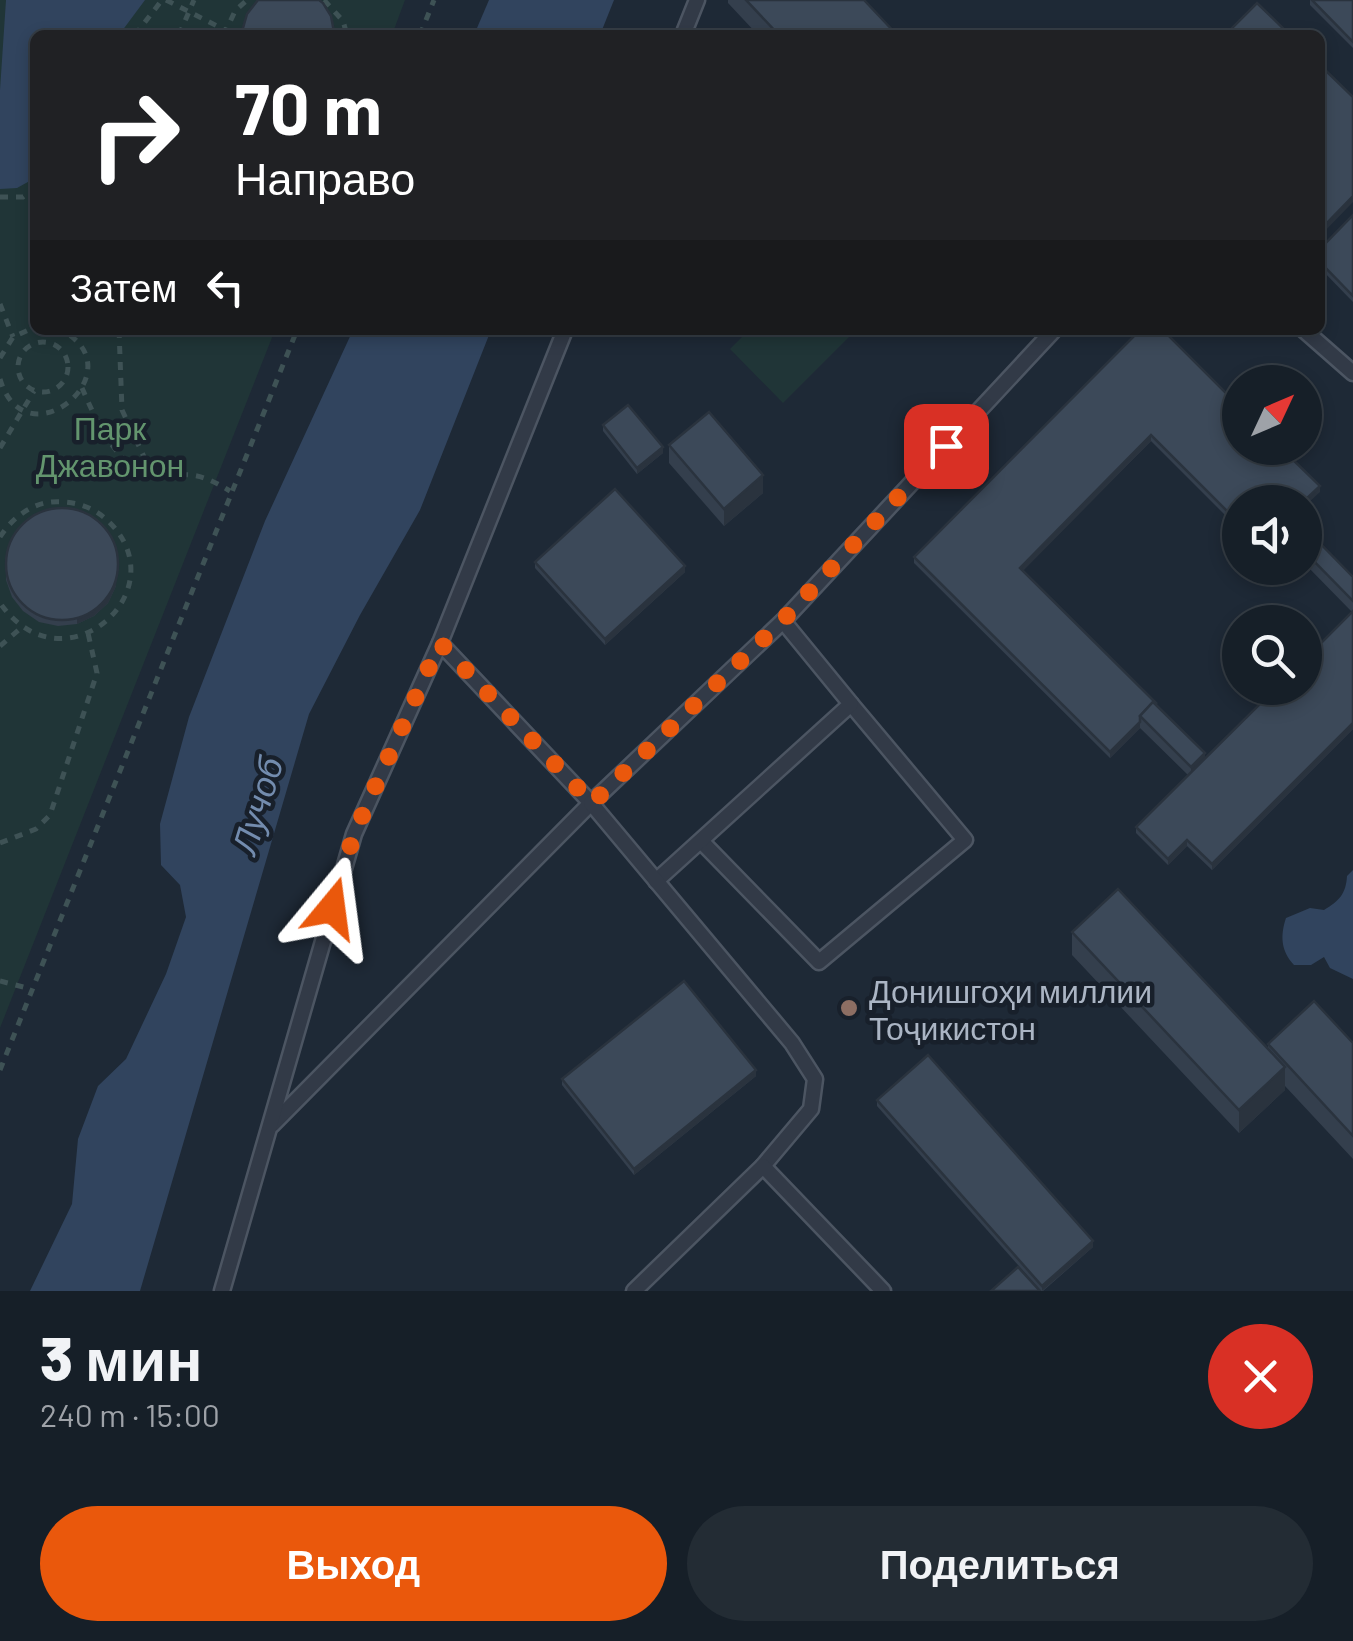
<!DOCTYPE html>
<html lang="ru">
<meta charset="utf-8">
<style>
:root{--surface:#161f28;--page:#232c34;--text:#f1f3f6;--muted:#9ea2a8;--line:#353d45;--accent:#ea580c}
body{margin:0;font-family:Barlow,sans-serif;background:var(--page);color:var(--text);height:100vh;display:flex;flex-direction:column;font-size:38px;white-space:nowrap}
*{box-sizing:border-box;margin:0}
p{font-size:32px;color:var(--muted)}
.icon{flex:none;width:55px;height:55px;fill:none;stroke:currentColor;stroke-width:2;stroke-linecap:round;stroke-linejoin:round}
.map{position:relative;height:1291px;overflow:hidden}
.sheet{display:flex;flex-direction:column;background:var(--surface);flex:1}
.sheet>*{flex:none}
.guide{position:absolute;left:30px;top:30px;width:1295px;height:305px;border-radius:15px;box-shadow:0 5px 15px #0003,0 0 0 2px var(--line);background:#202124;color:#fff;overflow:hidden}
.needle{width:65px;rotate:46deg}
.tools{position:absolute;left:1222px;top:365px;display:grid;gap:20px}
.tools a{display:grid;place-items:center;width:100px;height:100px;border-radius:50%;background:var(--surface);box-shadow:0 5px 15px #0003,0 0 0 2px var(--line);font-size:50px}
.pin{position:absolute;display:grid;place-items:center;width:85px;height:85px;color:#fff;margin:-42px;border-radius:20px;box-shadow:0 5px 15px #0006}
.me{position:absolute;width:110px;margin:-55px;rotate:16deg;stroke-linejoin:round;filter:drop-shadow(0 0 8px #0008)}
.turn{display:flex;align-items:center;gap:35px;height:210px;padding:0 40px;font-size:45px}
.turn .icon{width:130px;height:130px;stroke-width:2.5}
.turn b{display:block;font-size:70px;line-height:85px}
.then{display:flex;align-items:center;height:95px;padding:0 40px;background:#0003;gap:20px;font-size:38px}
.round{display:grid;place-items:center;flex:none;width:105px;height:105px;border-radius:52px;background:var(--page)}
.headline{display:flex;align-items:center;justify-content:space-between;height:170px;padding:0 40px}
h1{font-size:60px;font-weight:800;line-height:75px}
.action{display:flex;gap:20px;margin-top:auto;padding:20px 40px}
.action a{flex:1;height:115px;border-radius:60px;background:var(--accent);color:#fff;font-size:40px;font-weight:800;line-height:115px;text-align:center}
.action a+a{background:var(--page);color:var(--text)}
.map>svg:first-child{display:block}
.green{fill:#203537}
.water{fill:#31445e}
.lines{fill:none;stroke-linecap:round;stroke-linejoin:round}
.lane-casing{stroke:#4c5562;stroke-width:19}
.path{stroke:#3e5255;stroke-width:5;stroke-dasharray:8 8;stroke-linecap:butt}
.lane{stroke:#323a47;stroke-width:14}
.wall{fill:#343f4d}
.shaded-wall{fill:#2a333e}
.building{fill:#3c4959;stroke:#2a333e;stroke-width:2.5}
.route{stroke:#ea580c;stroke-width:18;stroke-dasharray:0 32.4}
.education-dot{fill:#8d6e63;stroke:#18202b;stroke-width:4}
.labels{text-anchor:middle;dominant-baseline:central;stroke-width:9;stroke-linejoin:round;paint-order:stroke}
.park-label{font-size:32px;fill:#63956e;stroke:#18202b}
.poi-label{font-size:32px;fill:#abb5c4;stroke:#18202b;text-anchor:start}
.water-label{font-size:35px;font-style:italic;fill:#738cae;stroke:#18202b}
</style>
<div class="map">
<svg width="1353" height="1291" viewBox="0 0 1353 1291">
<rect width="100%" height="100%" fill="#1e2936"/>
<g class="green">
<path d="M0,0H405L392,35H35V330H275L0,1028Z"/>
<path d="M749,330H856L783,403L730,349Z"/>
</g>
<g class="water">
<path d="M6,0H145L119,35H35V178L17,188L0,189V90Z"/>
<path d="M489,0H614L600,35H474Z"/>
<path d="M353,330H491L420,510L360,615L309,714L140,1291H30L72,1204L78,1139L98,1086L126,1059L166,974L186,917L180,885L161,865L160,824L189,717L265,521Z"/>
<path d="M1353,870V979L1330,968L1324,957L1311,965H1294C1281,951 1280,936 1286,918L1310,908L1324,910C1339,901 1346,894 1347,876Z"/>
</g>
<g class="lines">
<g class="lane-casing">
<g id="lane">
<path d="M683,35L697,0"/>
<path d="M1304,330L1353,373"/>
<path d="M701,841L819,962L965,840L851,704"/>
<path d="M656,881L851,704L783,621"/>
<path d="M272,1125L591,803L440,643"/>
<path d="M763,1166L811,1109L815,1079L792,1043L591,803L783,621L1054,330"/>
<path d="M222,1291L354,834L440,643L565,330"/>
<path d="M634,1291L763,1166L883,1291"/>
</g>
</g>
<g class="path">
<path d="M166,0L225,30"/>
<path d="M324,0L343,21L347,35"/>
<path d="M135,35L162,0"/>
<path d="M179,35L194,0"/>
<path d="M224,35L235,11L247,0"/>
<path d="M420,35L434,0"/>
<path d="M0,197H23L35,188"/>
<path d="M0,304L13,337"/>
<path d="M119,330L122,410L152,474"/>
<circle cx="43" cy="367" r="25"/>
<path d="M0,358L13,337L35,327"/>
<path d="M0,379C25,465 139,370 61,330"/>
<path d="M82,388C95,418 118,471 155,476C162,477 171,475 178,475C199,473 213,481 230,491"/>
<path d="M0,448L34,391"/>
<path d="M0,537C14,515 37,499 64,502C83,503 99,511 112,525C176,594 62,692 0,603"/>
<path d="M0,646L22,627"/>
<path d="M0,843L36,829L50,815L97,673L88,633"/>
<path d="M0,981L31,989"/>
<path d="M0,1070L297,330"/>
</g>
<use href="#lane" class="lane"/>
</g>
<g class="wall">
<path d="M728,0H864L897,35H758L728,3Z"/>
<path d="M1310,0H1353V48L1310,5Z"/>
<path d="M1353,215V302L1320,268V249Z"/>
<path d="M1140,330L1320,492L1240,502V530L1151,441L1022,571L1205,759L1352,612L1305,564V528L1353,577V729L1212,870L1187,846L1168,865L1136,833V827L1188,775L1140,728L1110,758L914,563V557Z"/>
<path d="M603,425L663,453L637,474L603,431Z"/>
<path d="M669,445L763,493L724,526L669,463Z"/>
<path d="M6,555L116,586L108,603L94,616L77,624L58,626L39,622L23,611L12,597L6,580Z"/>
<path d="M535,562L685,572L605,645L535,568Z"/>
<path d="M1072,932L1268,1049V1044L1353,1043V1159L1285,1086V1090L1239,1133L1072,955Z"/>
<path d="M756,1076L634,1175L562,1085V1079Z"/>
<path d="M877,1100L1093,1247L1043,1291H1041L877,1106Z"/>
</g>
<g class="shaded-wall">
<path d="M1353,196V202L1320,236V230Z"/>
<path d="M1151,435V441L1020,574V568Z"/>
<path d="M663,447V453L637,474V468Z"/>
<path d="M763,475V493L724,526V509Z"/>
<path d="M1320,486V492L1305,506V502H1303Z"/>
<path d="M685,566V572L605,645V639Z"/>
<path d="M118,567L116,586L108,603L94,616L77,624V618Z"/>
<path d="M1140,722V728L1110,758V752Z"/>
<path d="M1353,723V729L1212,870V864Z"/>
<path d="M1205,753V765L1191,778V767Z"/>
<path d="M1187,840V846L1168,865V859Z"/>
<path d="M1285,1067V1090L1239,1133V1110Z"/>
<path d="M756,1070V1076L634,1175V1169Z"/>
<path d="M1093,1241V1247L1042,1291V1286Z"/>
</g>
<g class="building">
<path d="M258,0H319L323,3L331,16L334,32L333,35H243V28L247,14Z"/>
<path d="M746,0H864L897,35H779Z"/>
<path d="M1312,0H1353V42Z"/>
<path d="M1257,3L1290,35H1225Z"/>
<path d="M1320,65L1353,97V196L1320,230Z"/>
<path d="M1353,215V296L1320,262V249Z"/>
<path d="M1140,330H1163L1240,407V448H1281L1320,486L1303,502H1240V524L1151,435L1020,568L1157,704L1153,702L1140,716V722L1110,752L914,557Z"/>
<path d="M628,405L663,447L637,468L603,425Z"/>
<path d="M709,412L763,475L724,509L669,445Z"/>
<path d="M615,489L685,566L605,639L535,562Z"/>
<circle cx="62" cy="564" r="56"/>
<path d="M1305,528L1353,577V601L1305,552Z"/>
<path d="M1353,611V723L1212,864L1187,840L1168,859L1136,827L1276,688H1305V659Z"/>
<path d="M1153,702L1205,753L1191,767L1140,716Z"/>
<path d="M1118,889L1285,1067L1239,1110L1072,932Z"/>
<path d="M684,981L756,1070L634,1169L562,1079Z"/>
<path d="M1314,1001L1353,1043V1136L1268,1044Z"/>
<path d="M928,1055L1093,1241L1042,1286L877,1100Z"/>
<path d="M1018,1267L1040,1291H991Z"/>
</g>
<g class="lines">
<path class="route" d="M332,908L354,834L440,643L592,803L782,621L946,446"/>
</g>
<circle class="education-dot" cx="849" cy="1008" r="10"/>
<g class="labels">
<g class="park-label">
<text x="110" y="427">Парк<tspan x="110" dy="37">Джавонон</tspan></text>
</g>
<g class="poi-label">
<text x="869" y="990">Донишгоҳи миллии<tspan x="869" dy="37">Тоҷикистон</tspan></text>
</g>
<g class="water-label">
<text transform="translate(256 805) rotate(-73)">Лучоб</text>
</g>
</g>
</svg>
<div class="tools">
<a><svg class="needle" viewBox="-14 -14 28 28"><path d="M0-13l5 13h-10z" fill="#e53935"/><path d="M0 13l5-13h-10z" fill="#9ea2a8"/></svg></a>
<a><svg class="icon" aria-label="sound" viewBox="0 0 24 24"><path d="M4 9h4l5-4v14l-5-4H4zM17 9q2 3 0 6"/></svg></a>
<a><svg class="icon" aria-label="search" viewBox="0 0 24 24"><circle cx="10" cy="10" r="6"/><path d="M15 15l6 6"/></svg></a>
</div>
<div class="pin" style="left:946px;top:446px;background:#d93025"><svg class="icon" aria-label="arrive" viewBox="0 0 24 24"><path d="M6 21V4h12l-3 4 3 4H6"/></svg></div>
<svg class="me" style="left:332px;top:908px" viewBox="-20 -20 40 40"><path d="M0-17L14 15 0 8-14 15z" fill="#ea580c" stroke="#fff" stroke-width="4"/></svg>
<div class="guide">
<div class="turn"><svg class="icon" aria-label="right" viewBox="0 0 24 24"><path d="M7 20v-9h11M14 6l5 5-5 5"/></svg><div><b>70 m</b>Направо</div></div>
<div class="then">Затем<svg class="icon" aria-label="left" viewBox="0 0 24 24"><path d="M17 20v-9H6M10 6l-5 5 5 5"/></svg></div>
</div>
</div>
<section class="sheet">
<div class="headline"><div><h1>3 мин</h1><p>240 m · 15:00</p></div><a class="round" style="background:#d93025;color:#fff"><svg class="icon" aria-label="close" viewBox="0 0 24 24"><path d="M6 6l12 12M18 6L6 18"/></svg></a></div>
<div class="action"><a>Выход</a><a>Поделиться</a></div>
</section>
